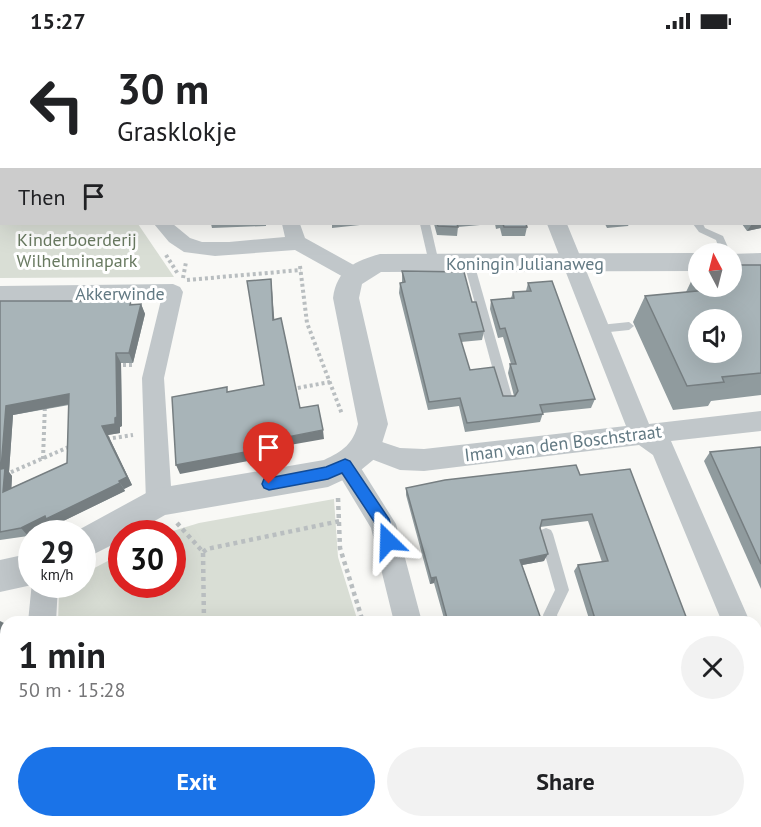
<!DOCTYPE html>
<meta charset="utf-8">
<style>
:root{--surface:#fff;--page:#f2f2f2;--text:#202124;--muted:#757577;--accent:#1a73e8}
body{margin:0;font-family:"PT Sans",sans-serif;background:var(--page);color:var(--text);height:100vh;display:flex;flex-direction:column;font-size:22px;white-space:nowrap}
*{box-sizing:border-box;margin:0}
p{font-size:20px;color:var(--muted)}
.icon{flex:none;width:33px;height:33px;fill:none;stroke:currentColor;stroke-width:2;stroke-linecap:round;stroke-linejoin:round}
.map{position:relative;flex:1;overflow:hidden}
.details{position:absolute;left:0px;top:574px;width:762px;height:212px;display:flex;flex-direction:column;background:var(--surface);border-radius:18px 18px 0 0;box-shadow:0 6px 24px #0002}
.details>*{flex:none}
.banner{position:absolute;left:0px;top:0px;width:762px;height:183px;box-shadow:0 6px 24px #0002;background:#fff;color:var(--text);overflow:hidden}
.needle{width:39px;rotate:353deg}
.controls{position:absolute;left:688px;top:201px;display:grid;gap:12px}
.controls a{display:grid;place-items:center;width:54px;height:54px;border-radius:50%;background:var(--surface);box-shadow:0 6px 24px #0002;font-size:30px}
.speed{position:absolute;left:18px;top:478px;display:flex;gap:12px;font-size:30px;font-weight:700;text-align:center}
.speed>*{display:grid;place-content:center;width:78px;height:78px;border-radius:50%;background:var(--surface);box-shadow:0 6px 24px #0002;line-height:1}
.speed small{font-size:15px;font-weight:400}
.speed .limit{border:9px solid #d22;background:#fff;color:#111}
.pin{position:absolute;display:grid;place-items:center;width:51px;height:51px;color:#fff;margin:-62px -26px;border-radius:50% 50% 50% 0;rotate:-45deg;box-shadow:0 0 6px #0007}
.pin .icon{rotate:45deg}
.me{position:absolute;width:66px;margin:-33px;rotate:338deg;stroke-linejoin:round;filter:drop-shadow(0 0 4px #0008)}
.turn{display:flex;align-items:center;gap:21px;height:126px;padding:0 18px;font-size:27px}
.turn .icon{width:78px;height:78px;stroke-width:2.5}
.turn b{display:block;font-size:42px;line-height:51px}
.then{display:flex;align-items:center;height:57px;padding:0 18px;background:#0003;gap:12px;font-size:22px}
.round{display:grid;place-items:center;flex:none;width:63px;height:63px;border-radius:32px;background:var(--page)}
.overview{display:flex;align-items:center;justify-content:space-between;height:102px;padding:0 18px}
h1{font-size:36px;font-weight:700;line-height:45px}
.action{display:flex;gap:12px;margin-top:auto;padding:12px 18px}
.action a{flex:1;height:69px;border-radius:36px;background:var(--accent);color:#fff;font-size:24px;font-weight:700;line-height:69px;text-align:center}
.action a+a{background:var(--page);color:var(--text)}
.status{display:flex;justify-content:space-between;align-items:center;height:42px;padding:0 30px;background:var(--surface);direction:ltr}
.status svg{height:16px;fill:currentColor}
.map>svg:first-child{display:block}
.green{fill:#d9ded5}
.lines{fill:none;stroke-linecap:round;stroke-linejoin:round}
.path-far1{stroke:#b9bec0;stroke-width:4;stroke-dasharray:3 3;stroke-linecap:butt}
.path{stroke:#b9bec0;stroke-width:4.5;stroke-dasharray:4 4;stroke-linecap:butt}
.service{fill:#c1c7ca;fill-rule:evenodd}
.minor{fill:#c1c7ca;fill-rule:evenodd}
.tertiary{fill:#c1c7ca;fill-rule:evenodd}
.wall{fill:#909b9e;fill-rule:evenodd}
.shaded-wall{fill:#767e81}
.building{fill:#a8b4b8;stroke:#767e81;stroke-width:1.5;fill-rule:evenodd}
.route{fill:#1a73e8;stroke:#114b97;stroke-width:1.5}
.labels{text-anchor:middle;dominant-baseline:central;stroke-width:6;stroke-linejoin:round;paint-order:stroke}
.park-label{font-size:18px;fill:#697a61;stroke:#fff}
.street-label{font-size:18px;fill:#627983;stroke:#fff}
</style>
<div class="status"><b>15:27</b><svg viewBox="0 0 49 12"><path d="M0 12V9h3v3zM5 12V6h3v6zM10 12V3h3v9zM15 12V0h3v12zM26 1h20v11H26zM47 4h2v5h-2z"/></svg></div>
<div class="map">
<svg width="761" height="785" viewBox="0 0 761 785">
<rect width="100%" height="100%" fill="#f9f9f6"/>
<g class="green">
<path d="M0,29L2,182H138L174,235L0,236Z"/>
<path d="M334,457L338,515L358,580H58L59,551L65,543H82L83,532L121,512L122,543H172V492H163L199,481Z"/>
</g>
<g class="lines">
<g class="path-far1">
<path d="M166,213L178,232"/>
<path d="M300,224L307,281L342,372"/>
<path d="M183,236L186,220"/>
<path d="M187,238L301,228"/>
<path d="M117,323H134"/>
<path d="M292,347L330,340"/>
<path d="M107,397L133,393"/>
<path d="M43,417L45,362"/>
<path d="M0,435L71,404"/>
</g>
<g class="path">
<path d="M338,456L340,506L363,580"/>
<path d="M177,481L203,510L204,580"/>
<path d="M203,510L207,507L340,479"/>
<path d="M0,672L6,671"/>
</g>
<g class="service">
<rect x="168" y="0" width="8" height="2"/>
<path d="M420,182H430L439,221L438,224H430L429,221Z"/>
<path d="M693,182H703L705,186L723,194L731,212H721L716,198L699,190Z"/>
<path d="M469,217L474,221L513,358L511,361H503L501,358L464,221Z"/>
<path d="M629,280L634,284L629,288L600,291L595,287L600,283Z"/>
<path d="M546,486L551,488L553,492L569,548L557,573L559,580H545L543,573L555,548L539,492L541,488Z"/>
<path d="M631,780H650L652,785H633Z"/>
</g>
<g class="minor">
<path d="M2,0H18L19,2H3Z"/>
<path d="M280,0H296L280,2Z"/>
<path d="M477,0H493V2H478Z"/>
<path d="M154,182H173L190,196L202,200H229L285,195L282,182H300L305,196L361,227L364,232L361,237L354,239L347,237L295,208L215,214L184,210L169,200Z"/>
<path d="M547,182H567L649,382L761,369V389L671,399L750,580H722L653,413L639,403L424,429L400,428L358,412L355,405L358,398L367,395L400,406L424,407L626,384Z"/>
<path d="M173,242L180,245L183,250L164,336L172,460L168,468L159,471L150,468L146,460L142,336L161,258L0,260V244Z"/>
<path d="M345,412L354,415L396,482L422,580H394L371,486L333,423L336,415Z"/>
<path d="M32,540V543H58L56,580H28Z"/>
<path d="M756,613L761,615V656L756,658Z"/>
<path d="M756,661L761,663V703L756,701Z"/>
<path d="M45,780H77L79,785H47Z"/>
<path d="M122,780H159L157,785H120Z"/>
<path d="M444,780H476L477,785H445Z"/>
</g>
<g class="tertiary">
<path d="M694,0H712L713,2H694Z"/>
<rect x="760" y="58" width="1" height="12"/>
<path d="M699,211V229L381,230L362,242L359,256L388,382L378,414L356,432L328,445L165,473L132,492H122V498L82,518V492H71L148,450L159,446L324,418C343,409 353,402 358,382L333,256C337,227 355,219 380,212Z"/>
<path d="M761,211V229H732L731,212Z"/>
<path d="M32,511V543L0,550V518Z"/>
</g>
</g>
<g class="wall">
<path d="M52,0H169L170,2H59Z"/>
<path d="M731,0H761V31L760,2H732Z"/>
<path d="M761,99V186L747,189L742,182H760Z"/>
<path d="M211,182H266V184L212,186Z"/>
<path d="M332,182H369L332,186Z"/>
<path d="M434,182H491L458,185L457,194L437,193Z"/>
<path d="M495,182H526L527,185L525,194H502L500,186L496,187Z"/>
<path d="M605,182H629L628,184L607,186Z"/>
<path d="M699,223V244H732L761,223V353L711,359L708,364L673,368L633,280L645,254L686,250Z"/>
<path d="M402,229L472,260L484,289L482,298L461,300L470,328L503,354H514L508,331L510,322H511L503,295L498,296L490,267L491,258L511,256L513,250L526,249L528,241L595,357L591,366L543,371L540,380L465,390L459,364L428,368L399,251L400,241H402Z"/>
<path d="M0,259L141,262L145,272L133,321H121L122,384L120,385V391L108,393L132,443L124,447L125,449L53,484L51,482L28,494L0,498ZM69,363L67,421L11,446L12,434L9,430L13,373Z"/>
<path d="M761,405V547L704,419L710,410Z"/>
<path d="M580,433L688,580H590L574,529L578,523L602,520L588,479L540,485L544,519L522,523L542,580H445L434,541L430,542L406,453V446Z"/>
<path d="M500,780H613L615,785H502Z"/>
<path d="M665,780H686L667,783Z"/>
<path d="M727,780H747L728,783Z"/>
</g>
<g class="shaded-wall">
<path d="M153,0H169L170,2H154Z"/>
<path d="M760,178L761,186L747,189L752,182H760Z"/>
<path d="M271,237L272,247L275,287L273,278Z"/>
<path d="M141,262L145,272L133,321L129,311Z"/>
<path d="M116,311L121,321L122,384L120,385V391L108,393L132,443L124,447L119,439L102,384L115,376Z"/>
<path d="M69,352L75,361L13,373L9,430L12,434L11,458L3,450L1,427L6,364Z"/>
<path d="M323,388L324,397L284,404L285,412L180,432L176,423L282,396Z"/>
<path d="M120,441L125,449L53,484L51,482L28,494L21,486L45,474Z"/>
<path d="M548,512L544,519L517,524L520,518Z"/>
<path d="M436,535L434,541L430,542L431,536Z"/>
<path d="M0,579L4,581L3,595L0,594Z"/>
<path d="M6,612V623L0,625V618Z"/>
</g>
<g class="building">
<path d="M82,0H154L138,2H78Z"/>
<rect x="187" y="0" width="71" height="2"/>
<path d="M312,0H469L470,2H312Z"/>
<path d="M522,0H674L676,2H523Z"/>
<path d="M749,0H761V12L760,2H751Z"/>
<path d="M760,99H761L760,178Z"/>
<path d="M437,182H457L458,185L438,184Z"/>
<path d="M503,182H526L527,185H504Z"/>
<path d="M732,223H761V331L722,335L724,340L687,344L645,254L707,248L706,244H732ZM699,278H732V310H699Z"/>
<path d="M402,229L464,230L472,260H476L484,289L459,292L470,328L494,325L503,354H515L518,349L510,322H516L505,286L500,287L491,258L514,256L513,250L531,249L528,241L552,239L595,357L540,363L543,372L467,381L460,356L429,360L400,241L405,240Z"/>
<path d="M271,237L273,278L281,276L300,366L318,363L323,388L282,396L283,403L176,423L172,355L227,345V350L264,343L247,239Z"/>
<path d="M0,259H131L130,263L141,262L129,311H116L117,375L115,376V382L102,384L127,435L119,439L120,441L46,477L45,474L21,486L0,490ZM69,352L67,421L3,450L5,426L1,427L6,364Z"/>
<path d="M761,405V522L710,410Z"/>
<path d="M576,423L580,433L630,427L688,580H596L578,523L608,519L592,472L542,478L540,486L548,512L520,518L542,580H448L436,535L431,536L406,446L445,438Z"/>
<path d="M6,587V616L0,618V588Z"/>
<path d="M756,761L761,774V778H756Z"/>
<path d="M178,780H282L283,785H247L245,782L242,785H172Z"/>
<path d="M504,780H613L615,785H505Z"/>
</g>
<path class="route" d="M345,417L350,419L389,477L395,499L393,504L388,506L382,504L377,484L342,431L328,437L269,448L264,446L262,442L264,437L269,436L326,425Z"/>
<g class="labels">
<g class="park-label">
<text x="77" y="197">Kinderboerderij<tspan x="77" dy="21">Wilhelminapark</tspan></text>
</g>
<g class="street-label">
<text x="525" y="221">Koningin Julianaweg</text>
<text x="120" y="251">Akkerwinde</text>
<text transform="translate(563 401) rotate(-7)">Iman van den Boschstraat</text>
</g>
</g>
</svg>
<div class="controls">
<a><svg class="needle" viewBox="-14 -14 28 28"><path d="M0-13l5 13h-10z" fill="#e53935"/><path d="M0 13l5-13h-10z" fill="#757577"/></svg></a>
<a><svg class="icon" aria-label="sound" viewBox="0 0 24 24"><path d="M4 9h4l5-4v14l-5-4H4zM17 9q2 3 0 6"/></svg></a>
</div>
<div class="speed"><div>29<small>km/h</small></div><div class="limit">30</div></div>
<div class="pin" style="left:269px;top:442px;background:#d93025"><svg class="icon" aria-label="arrive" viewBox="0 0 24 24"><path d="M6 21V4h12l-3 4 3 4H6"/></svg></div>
<svg class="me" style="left:388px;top:499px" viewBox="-20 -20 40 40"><path d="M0-17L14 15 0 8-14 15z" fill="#1a73e8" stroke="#fff" stroke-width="4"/></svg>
<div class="banner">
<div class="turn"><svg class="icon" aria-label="left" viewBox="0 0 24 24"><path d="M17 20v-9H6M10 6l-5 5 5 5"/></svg><div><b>30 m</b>Grasklokje</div></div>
<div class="then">Then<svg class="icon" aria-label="arrive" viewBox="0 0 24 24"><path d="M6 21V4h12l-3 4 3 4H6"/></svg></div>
</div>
<section class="details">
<div class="overview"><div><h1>1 min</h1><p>50 m · 15:28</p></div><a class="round"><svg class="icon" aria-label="close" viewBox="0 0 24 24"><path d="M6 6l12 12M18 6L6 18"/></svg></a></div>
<div class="action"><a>Exit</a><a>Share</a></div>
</section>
</div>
